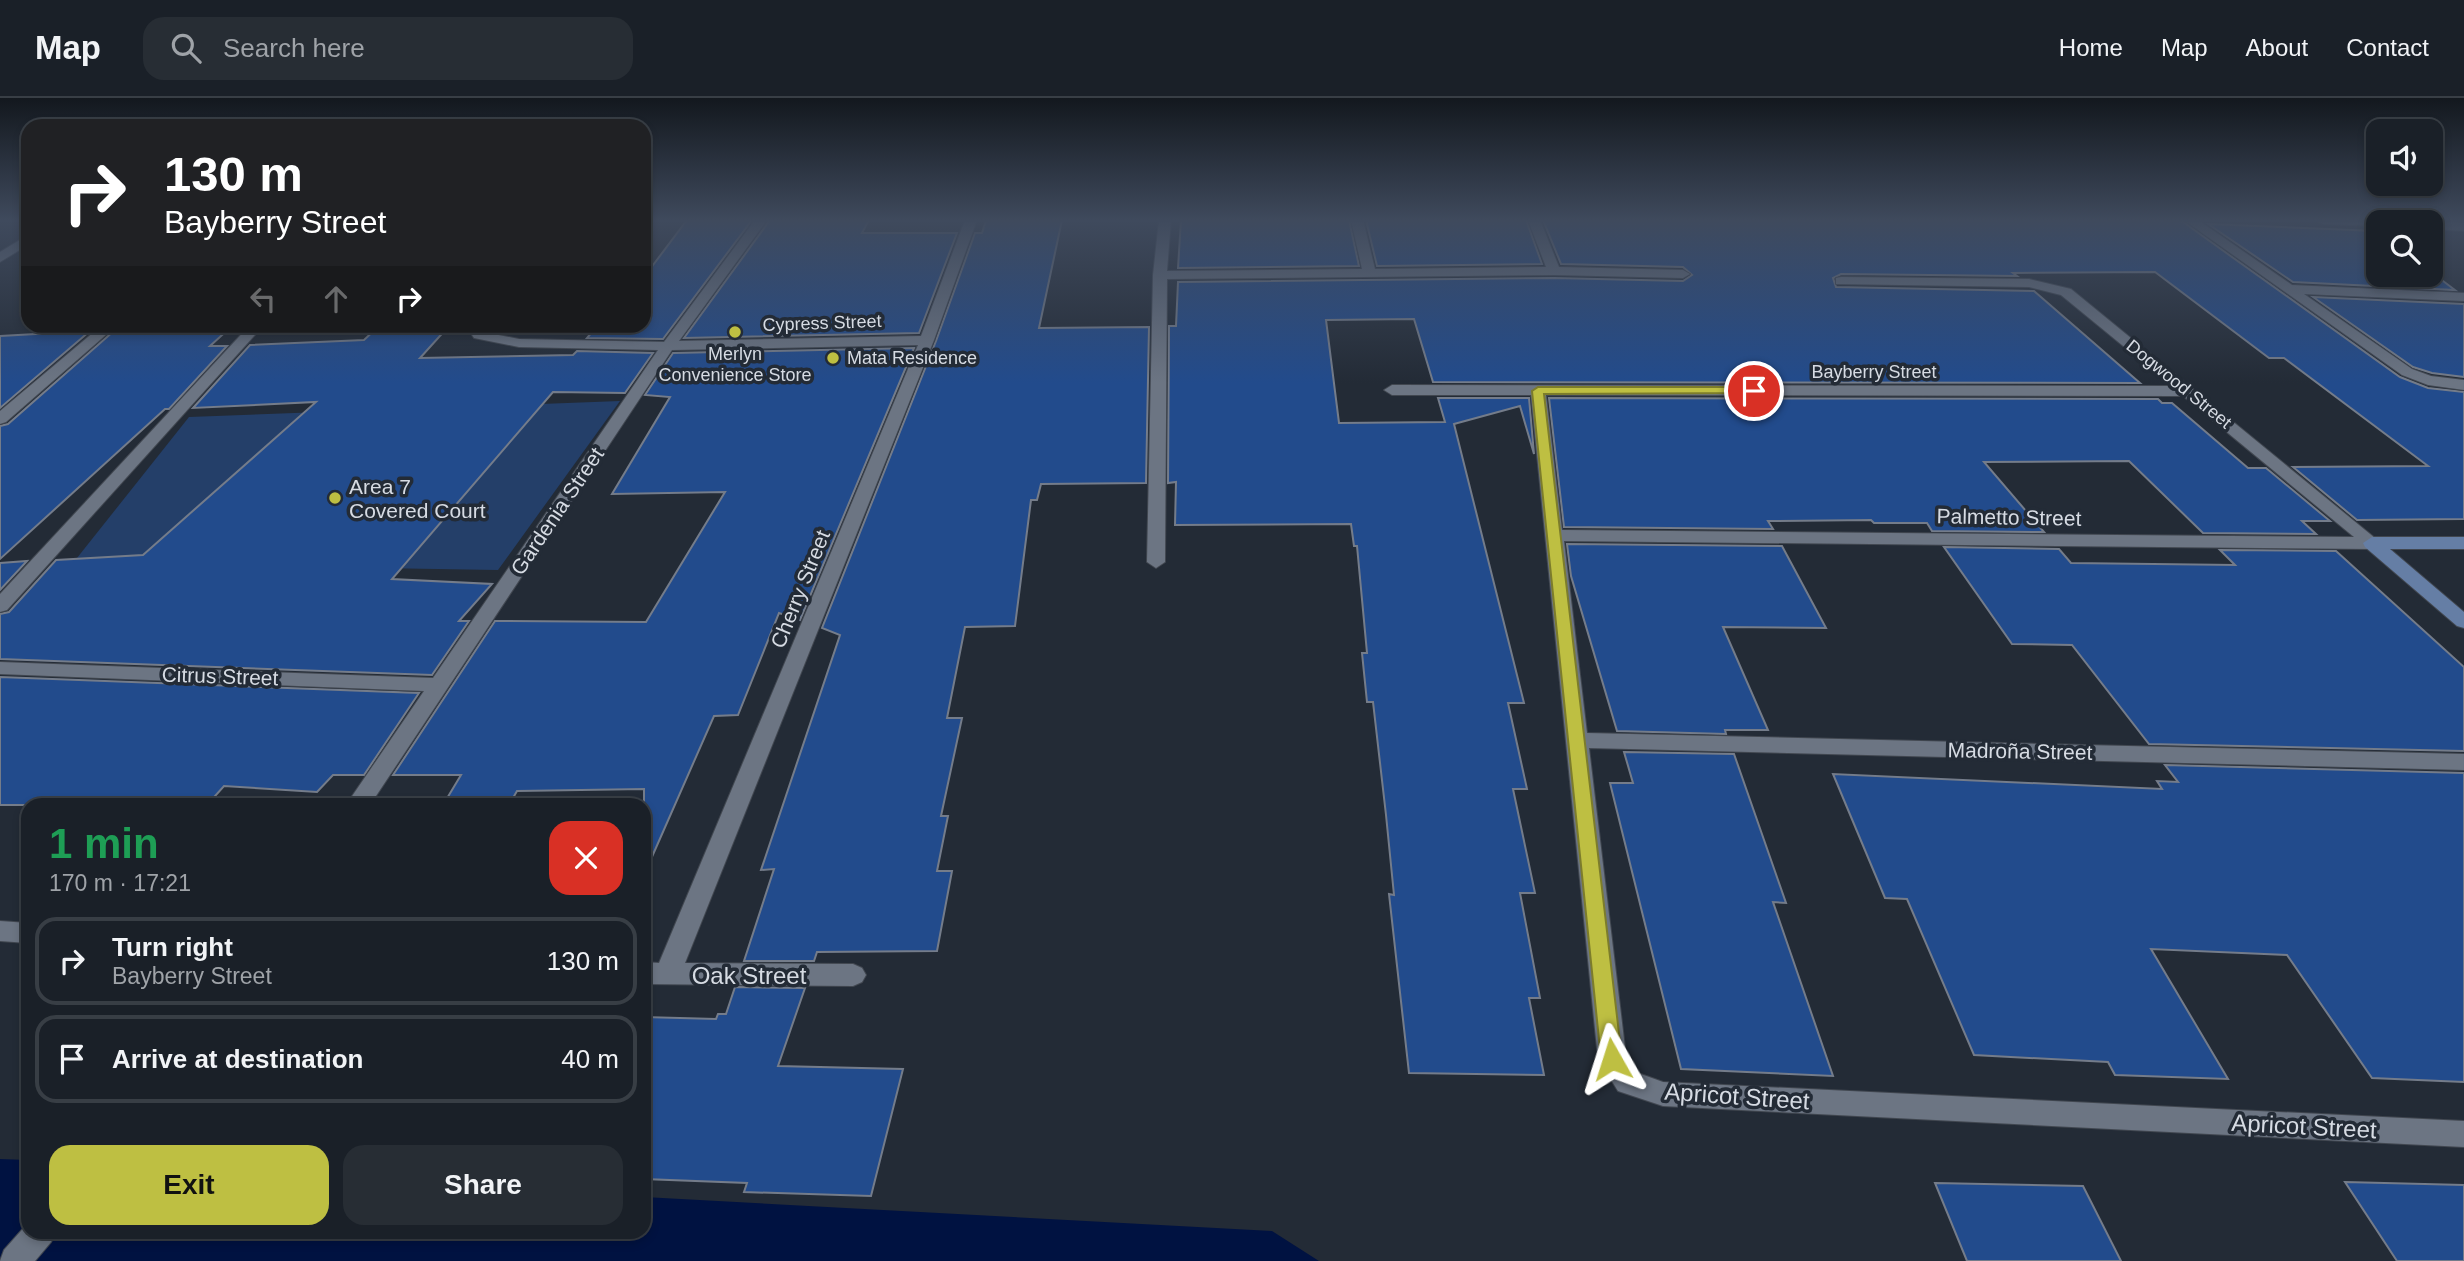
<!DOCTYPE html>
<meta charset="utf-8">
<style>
:root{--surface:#1a2028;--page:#272d34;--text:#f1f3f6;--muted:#9fa3a8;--line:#383e45;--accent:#bebf42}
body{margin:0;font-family:Helvetica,sans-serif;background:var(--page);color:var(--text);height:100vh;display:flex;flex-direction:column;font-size:26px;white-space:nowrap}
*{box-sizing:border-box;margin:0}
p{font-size:23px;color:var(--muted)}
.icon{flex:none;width:38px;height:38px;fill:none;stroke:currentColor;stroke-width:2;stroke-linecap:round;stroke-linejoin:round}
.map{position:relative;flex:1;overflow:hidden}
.sheet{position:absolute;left:21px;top:700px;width:630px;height:441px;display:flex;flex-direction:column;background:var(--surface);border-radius:21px;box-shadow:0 4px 10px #0003,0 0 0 2px var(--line)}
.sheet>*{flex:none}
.guide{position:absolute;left:21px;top:21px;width:630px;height:214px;border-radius:21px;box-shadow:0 4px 10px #0003,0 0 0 2px var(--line);background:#202124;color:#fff;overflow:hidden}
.fabs{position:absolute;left:2366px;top:21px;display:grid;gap:14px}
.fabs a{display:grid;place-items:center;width:77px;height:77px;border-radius:14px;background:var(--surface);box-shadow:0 4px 10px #0003,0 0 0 2px var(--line);font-size:35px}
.pin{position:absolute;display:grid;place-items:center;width:60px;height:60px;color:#fff;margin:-30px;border:4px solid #fff;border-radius:50%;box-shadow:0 2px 7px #0007}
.me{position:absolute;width:77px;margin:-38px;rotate:354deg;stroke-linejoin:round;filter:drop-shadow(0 0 5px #0008)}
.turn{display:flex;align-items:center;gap:24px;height:147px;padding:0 28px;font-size:32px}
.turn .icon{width:91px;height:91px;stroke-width:2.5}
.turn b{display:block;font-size:49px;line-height:60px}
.lanes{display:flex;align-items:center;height:66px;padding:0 28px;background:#0003;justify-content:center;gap:35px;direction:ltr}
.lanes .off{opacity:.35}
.round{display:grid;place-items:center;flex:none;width:74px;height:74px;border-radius:21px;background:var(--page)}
.overview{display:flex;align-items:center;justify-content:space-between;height:119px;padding:0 28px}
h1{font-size:42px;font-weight:700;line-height:52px;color:#1e9e55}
.cta{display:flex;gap:14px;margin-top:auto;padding:14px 28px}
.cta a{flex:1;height:80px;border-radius:21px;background:var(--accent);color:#111;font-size:28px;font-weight:700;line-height:80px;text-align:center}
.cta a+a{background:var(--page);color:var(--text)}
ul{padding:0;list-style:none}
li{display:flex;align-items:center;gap:21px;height:88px;margin:0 14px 10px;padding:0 14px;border:4px solid var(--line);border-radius:21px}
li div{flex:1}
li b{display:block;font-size:26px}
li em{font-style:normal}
header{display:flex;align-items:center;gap:42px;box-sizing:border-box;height:98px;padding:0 35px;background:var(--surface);border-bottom:2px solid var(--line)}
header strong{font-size:33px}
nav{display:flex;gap:38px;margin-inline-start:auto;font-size:24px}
.search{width:490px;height:63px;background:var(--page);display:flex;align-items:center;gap:18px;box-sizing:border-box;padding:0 24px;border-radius:21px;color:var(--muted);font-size:26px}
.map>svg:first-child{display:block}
.green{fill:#243f69}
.water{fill:#001241}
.building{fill:#224b8c;stroke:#747c8a;stroke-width:2}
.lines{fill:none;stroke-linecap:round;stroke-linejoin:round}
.street-casing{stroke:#414750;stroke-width:2}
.secondary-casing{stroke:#414750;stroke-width:2}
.street{fill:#6c7583;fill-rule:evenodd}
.secondary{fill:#657ea5;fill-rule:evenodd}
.route{fill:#bebf42;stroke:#7c7c2b;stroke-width:2}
.poi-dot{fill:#bebf42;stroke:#232b36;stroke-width:2.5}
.labels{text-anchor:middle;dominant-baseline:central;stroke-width:7;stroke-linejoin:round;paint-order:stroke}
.far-street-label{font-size:18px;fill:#d6dbe3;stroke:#232b36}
.far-poi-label{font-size:18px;fill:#d6dbe3;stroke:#232b36}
.poi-label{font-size:21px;fill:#d6dbe3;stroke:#232b36;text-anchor:start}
.street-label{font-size:21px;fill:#d6dbe3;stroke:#232b36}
.near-street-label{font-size:24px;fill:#d6dbe3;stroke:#232b36}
</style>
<header>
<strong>Map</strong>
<div class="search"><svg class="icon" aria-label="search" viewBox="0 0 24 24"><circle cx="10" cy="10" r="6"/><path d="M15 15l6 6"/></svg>Search here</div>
<nav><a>Home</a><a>Map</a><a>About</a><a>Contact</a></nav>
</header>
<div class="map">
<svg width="2464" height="1163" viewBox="0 0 2464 1163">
<rect width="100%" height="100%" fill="#232b36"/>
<path class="green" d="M620,303L498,472L73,465L189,319Z"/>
<path class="water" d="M0,1061L28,1062V1134H644V1099L1272,1133L1319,1163H0Z"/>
<g class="building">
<path d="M687,122H752L663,241L587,240L597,228H644V179Z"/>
<path d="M770,122H869L862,135H957L919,235L684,240Z"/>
<path d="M986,122H1062L1039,230L1149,229L1146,385L1041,386L1037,402H1031L1015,528L965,529L947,620H962L941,718H948L937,773H952L937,853L817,854L814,863H744L774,771L761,772L840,537L822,530L936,243L975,135H982Z"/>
<path d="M1181,122H1349L1359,168L1178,170Z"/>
<path d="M1366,122H1526L1542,166L1377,168Z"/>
<path d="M1543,122H2175L2183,124L2400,279L2428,290L2464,294V421L2357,422L2293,369L2428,368L2284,260H2269L2155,174L2013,175L2017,178L1841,176L1833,180L1836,189L2034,193L2140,285L1433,284L1414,221L1326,222L1339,325L1445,324L1438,300H1529L1534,356L1520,308L1454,326L1524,605H1508L1527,691H1513L1535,795H1520L1540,900H1529L1544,977L1409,975L1389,796L1394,797L1386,717L1373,604H1367L1362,555H1367L1357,448H1354L1351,426L1175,427L1176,384L1168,385L1169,228H1176L1178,184L1554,180L1683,183L1692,177L1683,169L1561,166Z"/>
<path d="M2208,126L2376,133L2378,135V177H2431V174L2455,192L2293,184Z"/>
<path d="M2313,199L2464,206V279L2432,275L2413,269Z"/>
<path d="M232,228L210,248H227L169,311H165L0,461V328L8,326L115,232Z"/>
<path d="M379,228H449L420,260L573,257L577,253L653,255L625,295L553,294L392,481L492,486L459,523H469L432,577L0,561V516L9,514L56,462L143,457L316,304L193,310L250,247L364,242Z"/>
<path d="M90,233L0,310V238Z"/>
<path d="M914,250L800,522L779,515L738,617L714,618L644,777V691L517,693L509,707H443L461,677H393L495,523L646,524L725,394L612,396L670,299L645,297L673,255Z"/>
<path d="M1549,300L2158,301L2162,305H2172L2248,370H2266L2330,423H2302L2316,436L2203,435L2129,363L1984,364L2044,434L1932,433L1927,425H1874L1871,422L1768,423L1773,431L1564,429Z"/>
<path d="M1567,446L1782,448L1826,530L1723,529L1768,632H1725L1726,636L1617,633L1571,478Z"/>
<path d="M1944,449L2059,451L2071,465L2235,467L2220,452L2336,453L2464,569V653L2149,646L2072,547L2012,546Z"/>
<path d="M27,463L0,492V465Z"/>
<path d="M0,579L419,595L364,677H333L317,694L224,688L207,707H0Z"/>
<path d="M1624,654L1734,656L1786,805L1773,804L1833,978L1681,971L1610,685H1633Z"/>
<path d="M2165,667L2464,675V984L2372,980L2287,857L2151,851L2228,981L2115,977L2108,964L1974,957L1907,801L1885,800L1833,676L2162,691L2157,683L2178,684Z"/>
<path d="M735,889L805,890L778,968L903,971L871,1098L744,1094L747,1085L644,1081V919L716,921L718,916H726Z"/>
<path d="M2345,1084L2464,1087V1163H2397Z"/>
<path d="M1935,1085L2083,1088L2121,1163H1967Z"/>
</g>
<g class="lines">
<g class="street-casing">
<g id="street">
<path d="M755,122H767L679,243L921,238L965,122H977L934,242L685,865L853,866L862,870L866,877L862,884L853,888L644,886V864L659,865L918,247L672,252L370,707H346L424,593L0,576V564L433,580L658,252L519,249L474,240L472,237L479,228H493L488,235L519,241L664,244Z"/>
<path d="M1159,122H1171L1167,173L1362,171L1351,122H1363L1375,171L1546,169L1528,122H1540L1559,169L1683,172L1690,176L1683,180L1554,177L1167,181L1165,464L1156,470L1147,464L1153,177Z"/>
<path d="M2184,122H2198L2292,187L2464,195V203L2304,196L2412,271L2431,278L2464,282V292L2428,287L2402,277Z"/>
<path d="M2316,122H2383L2384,124H2378V128L2322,126Z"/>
<path d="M2395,122H2408L2409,124H2396Z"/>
<path d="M2431,123L2464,125V133L2431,131V124H2427Z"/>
<path d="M28,137V147L0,164V154Z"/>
<path d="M1841,179L2029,181L2071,191L2381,445L2372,451L1564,443L1587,635L2464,656V672L1589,650L1626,958L1638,975L1663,984L2464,1023V1049L1663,1008L1618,993L1598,961L1531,297H1392L1384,292L1392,287L2172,288L2061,197L2029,189L1836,186V180ZM1546,297L2183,298L2354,439L1562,432Z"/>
<path d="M101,228H116L6,324L0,326V313Z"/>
<path d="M249,228H263L7,512L0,514V496Z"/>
<path d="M0,823L28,825V845L0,843Z"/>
<path d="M28,1125V1134H56L51,1144L35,1163H0L4,1152Z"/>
</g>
</g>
<g class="secondary-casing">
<path id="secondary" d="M2372,439H2464V451H2390L2464,514V530L2457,528L2365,449L2363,445Z"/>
</g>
<use href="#street" class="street"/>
<use href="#secondary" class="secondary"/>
</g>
<linearGradient id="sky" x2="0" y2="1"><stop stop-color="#13181e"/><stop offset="0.43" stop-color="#3f4a5d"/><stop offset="1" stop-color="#3f4a5d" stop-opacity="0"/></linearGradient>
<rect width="2464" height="285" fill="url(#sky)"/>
<path class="route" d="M1754,289L1759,290V295L1544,296L1622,961L1619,967L1612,970L1604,967L1601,961L1532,293L1538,289Z"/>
<g class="poi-dot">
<circle cx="735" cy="234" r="7"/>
<circle cx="833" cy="260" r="7"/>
<circle cx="335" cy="400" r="7"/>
</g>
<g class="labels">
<g class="far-street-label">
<text transform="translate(822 225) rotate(-2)">Cypress Street</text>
<text x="1874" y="274">Bayberry Street</text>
<text transform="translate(2179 286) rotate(39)">Dogwood Street</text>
</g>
<g class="far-poi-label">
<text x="735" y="256">Merlyn<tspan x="735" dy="21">Convenience Store</tspan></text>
<text x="847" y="260" text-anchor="start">Mata Residence</text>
</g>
<g class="poi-label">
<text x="349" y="388">Area 7<tspan x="349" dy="24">Covered Court</tspan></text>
</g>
<g class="street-label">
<text transform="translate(557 413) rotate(-56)">Gardenia Street</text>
<text transform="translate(2009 419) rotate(1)">Palmetto Street</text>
<text transform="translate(800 491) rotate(-68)">Cherry Street</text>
<text transform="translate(220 578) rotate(2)">Citrus Street</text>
<text transform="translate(2020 653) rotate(1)">Madroña Street</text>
</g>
<g class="near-street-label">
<text x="749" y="877">Oak Street</text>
<text transform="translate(1737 998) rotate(4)">Apricot Street</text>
<text transform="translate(2304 1028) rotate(3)">Apricot Street</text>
</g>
</g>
</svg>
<div class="fabs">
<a><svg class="icon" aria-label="sound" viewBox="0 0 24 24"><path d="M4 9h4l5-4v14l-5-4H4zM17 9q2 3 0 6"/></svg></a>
<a><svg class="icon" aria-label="search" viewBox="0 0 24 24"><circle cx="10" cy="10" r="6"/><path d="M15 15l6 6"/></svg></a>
</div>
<div class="pin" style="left:1754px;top:293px;background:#d93025"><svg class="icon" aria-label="arrive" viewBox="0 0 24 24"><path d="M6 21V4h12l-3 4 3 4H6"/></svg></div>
<svg class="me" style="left:1612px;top:961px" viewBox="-20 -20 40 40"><path d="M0-17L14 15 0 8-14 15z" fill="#bebf42" stroke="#fff" stroke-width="4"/></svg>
<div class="guide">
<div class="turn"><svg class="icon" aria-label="right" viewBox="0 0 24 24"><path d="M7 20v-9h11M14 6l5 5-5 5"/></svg><div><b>130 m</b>Bayberry Street</div></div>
<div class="lanes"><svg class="icon off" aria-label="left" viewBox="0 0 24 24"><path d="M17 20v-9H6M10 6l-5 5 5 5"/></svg><svg class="icon off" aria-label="ahead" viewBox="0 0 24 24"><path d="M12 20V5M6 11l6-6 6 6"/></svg><svg class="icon" aria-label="right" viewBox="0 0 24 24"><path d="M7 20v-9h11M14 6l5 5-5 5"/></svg></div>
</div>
<section class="sheet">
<div class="overview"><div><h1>1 min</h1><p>170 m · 17:21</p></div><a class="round" style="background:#d93025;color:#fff"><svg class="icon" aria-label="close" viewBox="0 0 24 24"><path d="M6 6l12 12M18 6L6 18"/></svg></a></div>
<ul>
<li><svg class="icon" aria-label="right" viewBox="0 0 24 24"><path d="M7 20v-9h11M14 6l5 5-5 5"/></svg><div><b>Turn right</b><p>Bayberry Street</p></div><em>130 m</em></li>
<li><svg class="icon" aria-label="arrive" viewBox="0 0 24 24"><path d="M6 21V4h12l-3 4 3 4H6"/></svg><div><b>Arrive at destination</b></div><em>40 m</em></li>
</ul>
<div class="cta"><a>Exit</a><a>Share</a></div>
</section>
</div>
